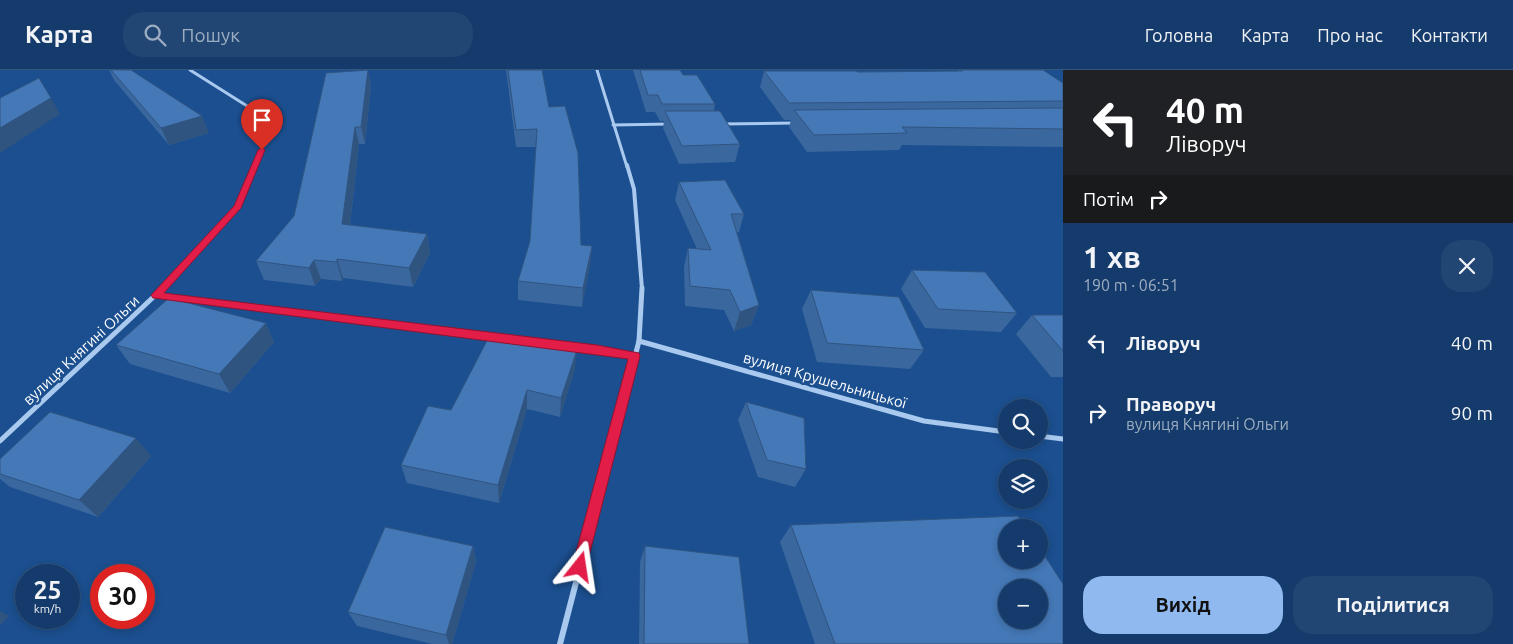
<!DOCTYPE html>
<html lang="uk">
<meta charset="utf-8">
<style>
:root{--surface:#143b6b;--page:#214673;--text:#f1f3f6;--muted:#9dadc1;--line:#33557e;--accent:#90b9f0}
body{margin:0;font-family:Ubuntu,sans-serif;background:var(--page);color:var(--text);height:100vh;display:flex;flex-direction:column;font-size:19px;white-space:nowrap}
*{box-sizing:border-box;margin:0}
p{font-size:16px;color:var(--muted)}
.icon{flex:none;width:28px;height:28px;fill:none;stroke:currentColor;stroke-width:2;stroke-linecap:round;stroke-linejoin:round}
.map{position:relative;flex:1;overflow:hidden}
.sheet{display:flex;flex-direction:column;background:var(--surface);width:450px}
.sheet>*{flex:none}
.guide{background:#202124;color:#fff;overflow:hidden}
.buttons{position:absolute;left:998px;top:329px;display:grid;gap:10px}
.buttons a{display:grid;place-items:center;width:50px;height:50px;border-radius:50%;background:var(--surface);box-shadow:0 2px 8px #0003,0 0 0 1px var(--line);font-size:25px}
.speed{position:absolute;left:15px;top:494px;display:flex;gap:10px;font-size:25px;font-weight:700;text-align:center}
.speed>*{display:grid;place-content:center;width:65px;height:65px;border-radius:50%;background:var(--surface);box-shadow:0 2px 8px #0003,0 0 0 1px var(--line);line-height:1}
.speed small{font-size:12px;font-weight:400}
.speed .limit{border:8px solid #d22;background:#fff;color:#111}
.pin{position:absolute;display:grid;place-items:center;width:42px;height:42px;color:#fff;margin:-51px -21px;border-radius:50% 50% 50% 0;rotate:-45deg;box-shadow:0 0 5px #0007}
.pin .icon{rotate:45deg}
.me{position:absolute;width:55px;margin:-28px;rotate:15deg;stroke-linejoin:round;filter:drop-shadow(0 0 4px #0008)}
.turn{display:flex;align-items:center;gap:18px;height:105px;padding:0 20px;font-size:22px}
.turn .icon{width:65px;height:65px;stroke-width:2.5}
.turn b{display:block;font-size:35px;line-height:42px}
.then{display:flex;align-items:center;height:48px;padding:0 20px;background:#0003;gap:10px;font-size:19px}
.round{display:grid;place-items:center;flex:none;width:52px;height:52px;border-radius:20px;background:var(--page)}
.headline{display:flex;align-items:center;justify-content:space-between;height:85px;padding:0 20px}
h1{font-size:30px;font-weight:700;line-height:38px}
.primary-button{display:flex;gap:10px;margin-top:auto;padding:10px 20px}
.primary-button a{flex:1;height:58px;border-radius:20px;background:var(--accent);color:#111;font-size:20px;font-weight:700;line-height:58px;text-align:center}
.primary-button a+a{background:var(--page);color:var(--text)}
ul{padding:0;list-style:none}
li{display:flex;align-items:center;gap:15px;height:70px;padding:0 20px}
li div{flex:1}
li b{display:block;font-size:19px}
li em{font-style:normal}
header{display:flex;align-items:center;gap:30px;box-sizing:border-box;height:70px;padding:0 25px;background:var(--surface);border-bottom:1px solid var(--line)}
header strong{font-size:24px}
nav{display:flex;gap:28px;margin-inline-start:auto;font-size:18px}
.search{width:350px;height:45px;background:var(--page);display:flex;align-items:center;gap:12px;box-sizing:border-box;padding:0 18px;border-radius:20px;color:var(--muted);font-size:19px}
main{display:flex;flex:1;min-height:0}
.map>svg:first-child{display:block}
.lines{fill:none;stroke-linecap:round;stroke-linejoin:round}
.minor-far3{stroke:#a9c9ee;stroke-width:3}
.minor-far2{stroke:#a9c9ee;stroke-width:4}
.minor-far1{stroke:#a9c9ee;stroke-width:5}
.minor{stroke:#a9c9ee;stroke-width:6}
.wall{fill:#3a679d}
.shaded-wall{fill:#305480}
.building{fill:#4478b7;stroke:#305480;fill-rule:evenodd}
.route{fill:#e11d48;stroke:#92132f}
.labels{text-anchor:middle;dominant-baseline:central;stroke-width:5;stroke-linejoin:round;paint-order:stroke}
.street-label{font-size:15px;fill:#fff;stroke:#1b4f8f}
</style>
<header>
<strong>Карта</strong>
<div class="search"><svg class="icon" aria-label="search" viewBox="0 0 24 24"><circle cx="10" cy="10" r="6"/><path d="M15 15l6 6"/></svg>Пошук</div>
<nav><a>Головна</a><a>Карта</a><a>Про нас</a><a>Контакти</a></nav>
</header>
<main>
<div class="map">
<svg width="1063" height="574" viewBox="0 0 1063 574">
<rect width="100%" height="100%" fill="#1b4f8f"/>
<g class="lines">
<g class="minor-far3">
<path d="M190,0L255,41L262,80L255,97"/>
<path d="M597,0L627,97"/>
<path d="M721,54L795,53"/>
<path d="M613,55L670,54"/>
</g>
<g class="minor-far2">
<path d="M627,95L634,119L642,219"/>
<path d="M161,219L238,136L255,95"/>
</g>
<g class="minor-far1">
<path d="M156,225L496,267"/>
<path d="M527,271L635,286"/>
<path d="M639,271L924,351L1006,362"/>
<path d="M1039,366L1063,369"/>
<path d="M0,371L163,218"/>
<path d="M612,375L639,271L642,218"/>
</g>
<path class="minor" d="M560,574L612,374"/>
</g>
<g class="wall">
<path d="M109,0H131L209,63L169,75L114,10Z"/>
<path d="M368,0L371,16L365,74H359L350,155L427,164L430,183L413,217L343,208L342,211L321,209L315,216L264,210L256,191L294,146Z"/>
<path d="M506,0H542L549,37L581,175L592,176L590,195L582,237L518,230V211L530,171L536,77H516Z"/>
<path d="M633,0H680L683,5L715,34L714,41L740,74L735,92L679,94L663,58L664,51H660L655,42H646Z"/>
<path d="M958,0H1043L1063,13V77L902,75L899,80L807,82L789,57L791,50H784L760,17L764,1L858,2L958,1Z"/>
<path d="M679,112L744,144L739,162H737L759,235L751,255L734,261L724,240L685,236L684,197L688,178L697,179L675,130Z"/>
<path d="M912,200L1017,243L1001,262L925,258L901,219Z"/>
<path d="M811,220L924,280L910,299L817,292L802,239Z"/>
<path d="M1032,245H1063V307H1051L1016,264Z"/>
<path d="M266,253L274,272L230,323L130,294L116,275Z"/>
<path d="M575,299L560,347L527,339L499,433L407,413L401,395L451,340Z"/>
<path d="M746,332L806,399L795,417L758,407L738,350Z"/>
<path d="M151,386L98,447L10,417L0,409V389Z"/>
<path d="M791,455L1063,574H815L780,472Z"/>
<path d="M473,476L476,492L452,574H432L357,556L348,542Z"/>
<path d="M645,476L749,574H639L640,492Z"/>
</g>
<g class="shaded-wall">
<path d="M368,0L371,16L365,74L361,57Z"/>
<path d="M51,28L60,44L0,83V58Z"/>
<path d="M202,46L209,63L169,75L161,58Z"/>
<path d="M355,57L359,74L348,172L342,154Z"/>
<path d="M427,164L430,183L413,217L409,198Z"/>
<path d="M592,176L590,195L582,237L583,218Z"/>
<path d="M337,189L343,208L342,211L337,192Z"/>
<path d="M314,190L321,209L315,216L309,198Z"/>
<path d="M759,235L751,255L734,261L740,242Z"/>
<path d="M266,253L274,272L230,323L219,304Z"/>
<path d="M577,280L575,299L560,347L561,328Z"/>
<path d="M527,320V339L499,433L498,415Z"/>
<path d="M136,368L151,386L98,447L79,430Z"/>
<path d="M473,476L476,492L452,574H449L446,565Z"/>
<path d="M0,541L9,546L0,556Z"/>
</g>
<g class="building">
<path d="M111,0H131L202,46L161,58Z"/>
<path d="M368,0L361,57H355L342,154L427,164L409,198L337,189V192L314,190L309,198L256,191L294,146L326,3Z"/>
<path d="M508,0H542L549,37L565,36L578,83L581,175L592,176L583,218L518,211L530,171L537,59L516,60Z"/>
<path d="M640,0H680L683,5H697L715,34H662L658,25H648Z"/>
<path d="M962,0H1043L1063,13V31L789,33L764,1H856L858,2L963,1Z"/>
<path d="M39,8L51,28L0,58V28Z"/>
<path d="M1063,38V59L902,57L907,63L814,65L794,40Z"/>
<path d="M665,41H720L740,74L682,76Z"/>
<path d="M725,110L744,144H731L759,235L740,242L730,220L690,216L688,178L711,180L679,112Z"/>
<path d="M912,200L985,202L1017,243L938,239Z"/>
<path d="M811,220L899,227L924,280L827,273Z"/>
<path d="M169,228L266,253L219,304L116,275Z"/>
<path d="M1032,245H1063V281Z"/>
<path d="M491,263L577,280L561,328L527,320L498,415L401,395L428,336L451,340Z"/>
<path d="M746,332L804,348L806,399L767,390Z"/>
<path d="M50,342L136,368L79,430L0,404V389Z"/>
<path d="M1018,446L1026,458H1006V490H1039V477L1063,514V574H835L791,455ZM1006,518H1039V550H1006Z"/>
<path d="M385,457L473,476L446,565L348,542Z"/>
<path d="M645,476L739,487L749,574H644Z"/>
</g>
<path class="route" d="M262,77L265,80L241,138L164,223L597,275L639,283L640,286L585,502L580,504L574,502L572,497L628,289L153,228L151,225L153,223L234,136L258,80Z"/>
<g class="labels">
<g class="street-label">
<text transform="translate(81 280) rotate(-43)">вулиця Княгині Ольги</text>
<text transform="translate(825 310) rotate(16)">вулиця Крушельницької</text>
</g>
</g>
</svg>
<div class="buttons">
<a><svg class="icon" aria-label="search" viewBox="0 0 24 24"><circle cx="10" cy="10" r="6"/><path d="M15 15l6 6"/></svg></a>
<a><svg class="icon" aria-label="layers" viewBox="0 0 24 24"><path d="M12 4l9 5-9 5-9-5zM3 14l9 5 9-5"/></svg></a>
<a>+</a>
<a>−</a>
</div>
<div class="speed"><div>25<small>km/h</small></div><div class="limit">30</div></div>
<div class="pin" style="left:262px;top:80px;background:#d93025"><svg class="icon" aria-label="arrive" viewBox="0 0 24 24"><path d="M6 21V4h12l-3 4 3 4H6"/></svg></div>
<svg class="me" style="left:580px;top:497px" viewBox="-20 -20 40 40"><path d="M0-17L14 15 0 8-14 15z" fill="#e11d48" stroke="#fff" stroke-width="4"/></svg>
</div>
<section class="sheet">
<div class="guide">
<div class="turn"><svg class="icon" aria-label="left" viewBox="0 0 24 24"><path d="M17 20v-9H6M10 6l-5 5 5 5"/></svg><div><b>40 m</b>Ліворуч</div></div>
<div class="then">Потім<svg class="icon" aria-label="right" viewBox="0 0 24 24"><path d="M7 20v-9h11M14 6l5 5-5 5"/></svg></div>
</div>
<div class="headline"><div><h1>1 хв</h1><p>190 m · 06:51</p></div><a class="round"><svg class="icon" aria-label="close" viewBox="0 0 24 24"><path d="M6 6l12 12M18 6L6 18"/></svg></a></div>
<ul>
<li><svg class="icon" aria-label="left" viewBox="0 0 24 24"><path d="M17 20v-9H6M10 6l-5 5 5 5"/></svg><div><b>Ліворуч</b></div><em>40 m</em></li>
<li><svg class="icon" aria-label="right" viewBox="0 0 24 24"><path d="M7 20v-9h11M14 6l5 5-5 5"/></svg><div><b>Праворуч</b><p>вулиця Княгині Ольги</p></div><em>90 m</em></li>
</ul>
<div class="primary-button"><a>Вихід</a><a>Поділитися</a></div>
</section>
</main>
